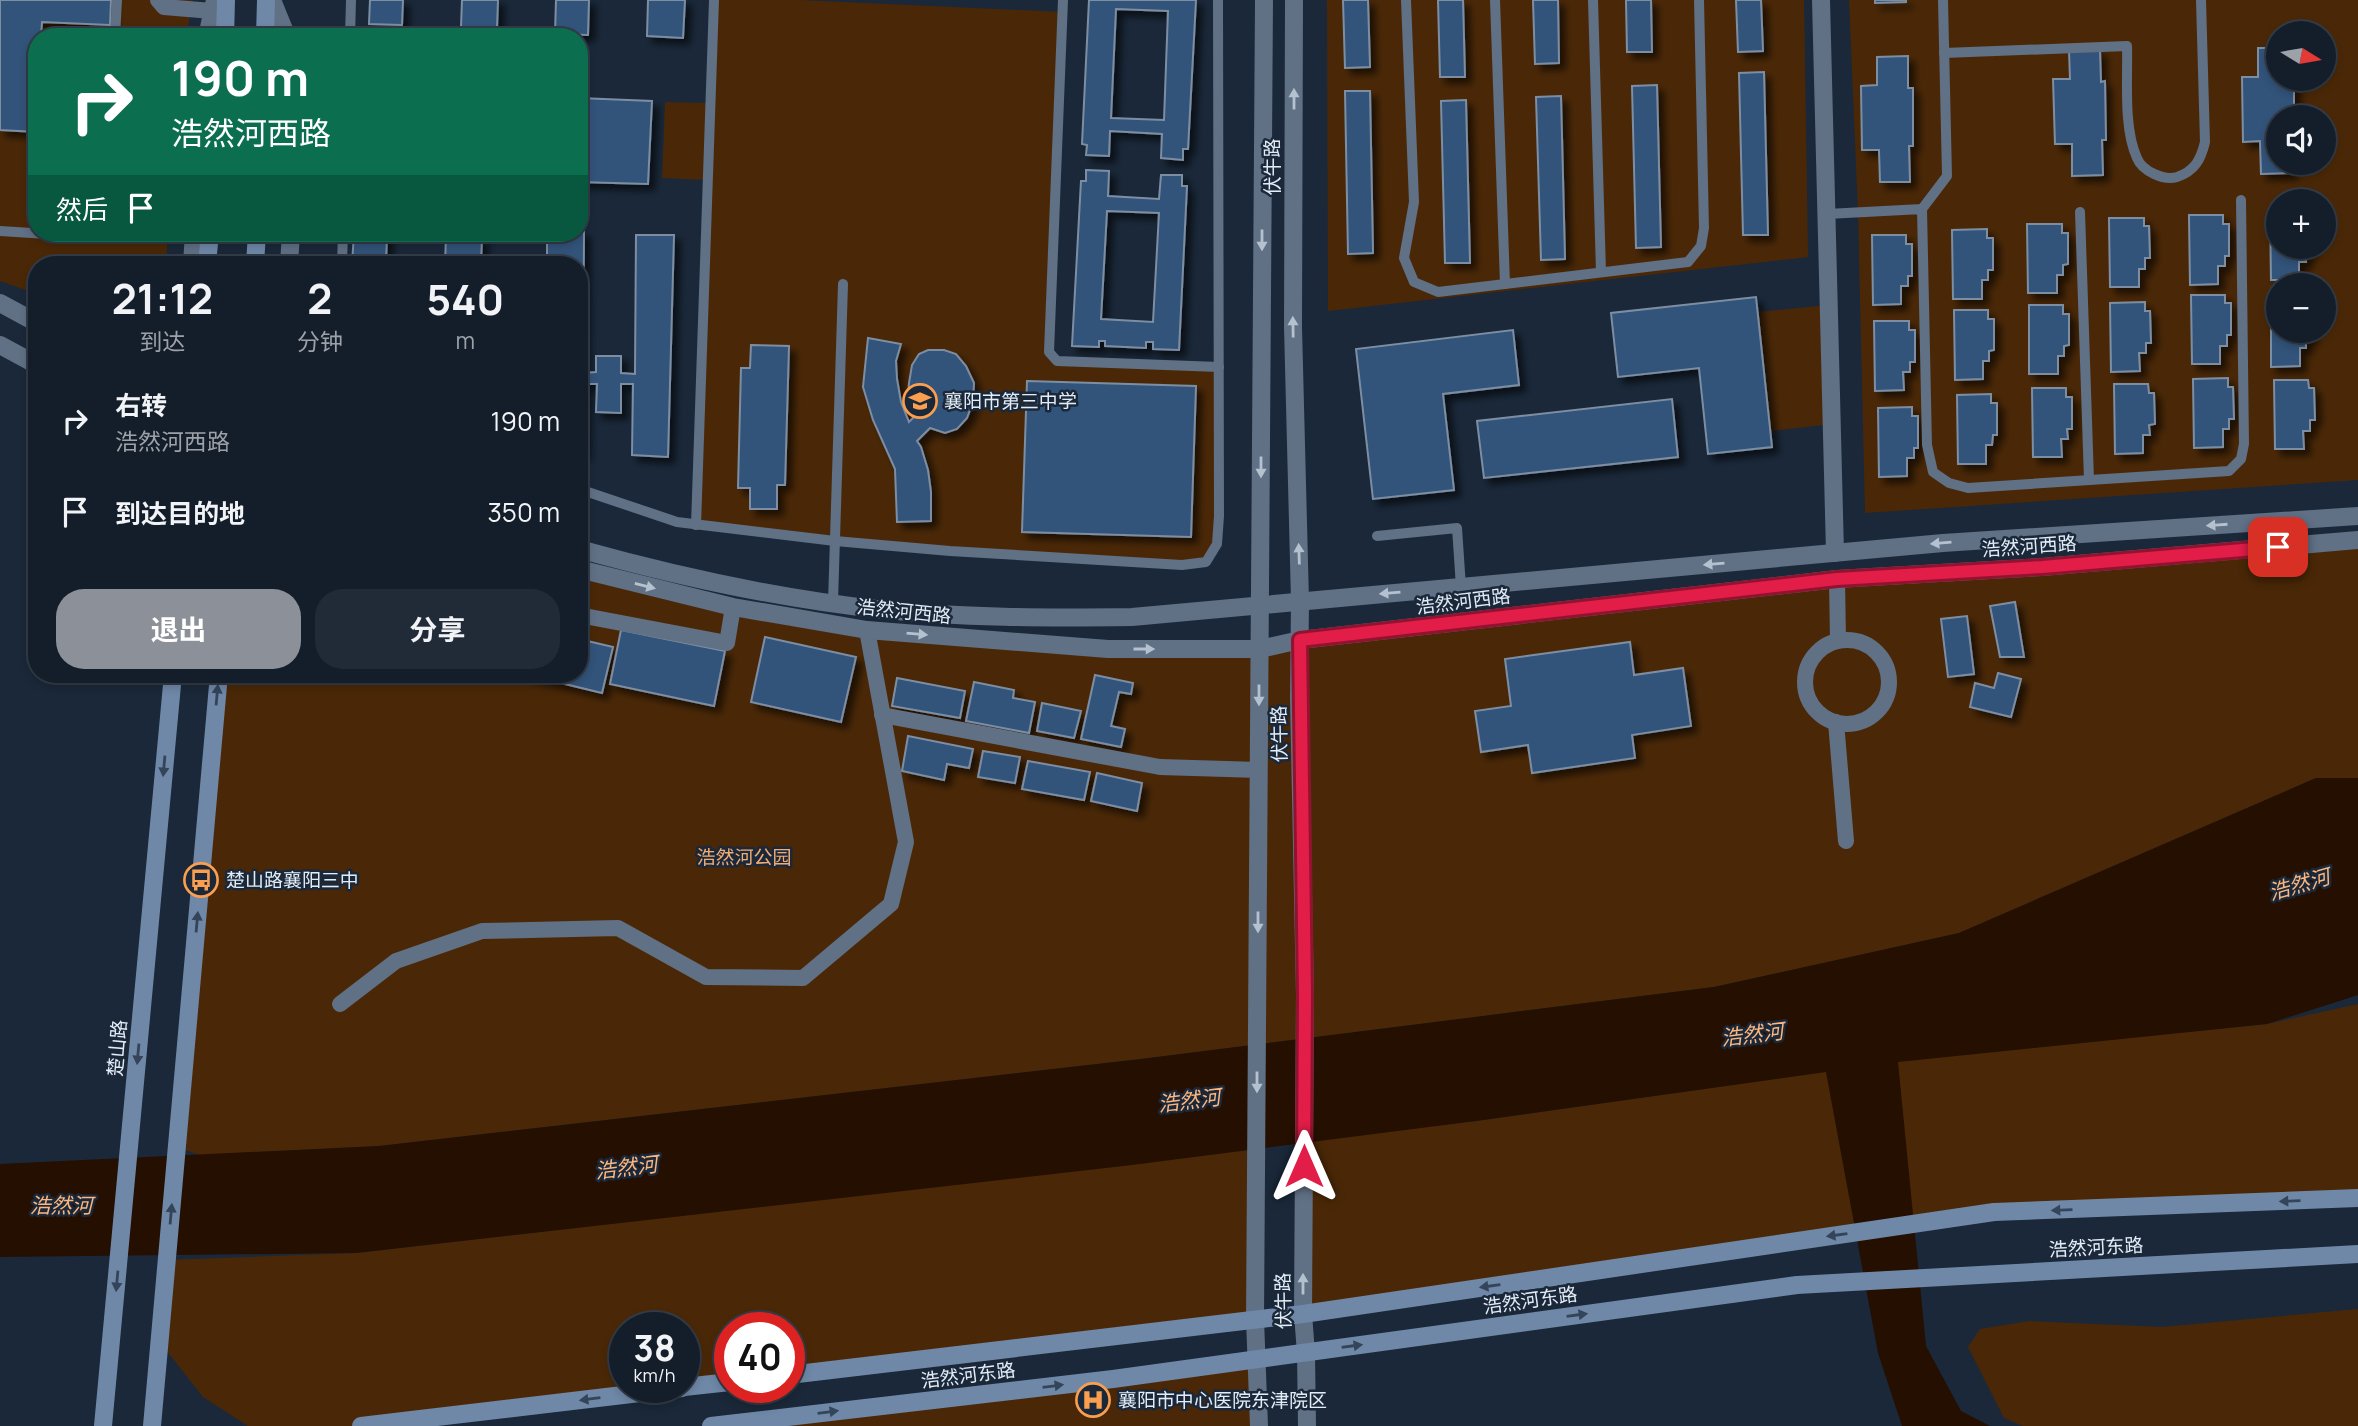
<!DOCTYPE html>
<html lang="zh">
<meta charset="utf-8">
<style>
:root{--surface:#141e2b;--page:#212b37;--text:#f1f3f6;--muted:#9da2a9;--line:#333c47;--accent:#8c9099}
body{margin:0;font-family:Manrope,"Noto Sans SC",sans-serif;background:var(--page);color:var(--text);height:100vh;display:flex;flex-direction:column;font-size:26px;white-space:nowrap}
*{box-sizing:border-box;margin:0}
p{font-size:23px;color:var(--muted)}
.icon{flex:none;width:38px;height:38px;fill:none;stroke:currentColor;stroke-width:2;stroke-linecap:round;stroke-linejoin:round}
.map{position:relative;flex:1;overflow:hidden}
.sheet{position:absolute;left:28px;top:256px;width:560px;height:427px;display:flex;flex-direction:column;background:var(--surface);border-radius:28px;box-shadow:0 4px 10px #0003,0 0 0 2px var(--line)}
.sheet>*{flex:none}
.guide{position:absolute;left:28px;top:28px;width:560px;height:214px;border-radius:28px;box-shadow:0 4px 10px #0003,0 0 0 2px var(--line);background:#0b6e4f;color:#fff;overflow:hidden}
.needle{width:46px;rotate:101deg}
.controls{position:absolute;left:2266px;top:21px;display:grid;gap:14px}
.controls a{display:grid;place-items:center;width:70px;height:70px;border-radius:50%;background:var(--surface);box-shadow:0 4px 10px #0003,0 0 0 2px var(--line);font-size:35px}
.speed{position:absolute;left:609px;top:1312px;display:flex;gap:14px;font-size:35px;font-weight:700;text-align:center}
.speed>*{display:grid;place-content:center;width:91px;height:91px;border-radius:50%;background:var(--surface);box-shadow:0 4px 10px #0003,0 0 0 2px var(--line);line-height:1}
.speed small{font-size:18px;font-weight:400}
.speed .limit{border:10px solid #d22;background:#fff;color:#111}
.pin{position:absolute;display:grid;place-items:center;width:60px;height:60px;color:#fff;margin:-30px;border-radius:14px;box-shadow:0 4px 10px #0006}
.me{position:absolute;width:77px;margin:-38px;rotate:0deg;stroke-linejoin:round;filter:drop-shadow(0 0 5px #0008)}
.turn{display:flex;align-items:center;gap:24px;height:147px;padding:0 28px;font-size:32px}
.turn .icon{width:91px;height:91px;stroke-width:2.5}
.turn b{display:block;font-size:49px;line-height:60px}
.then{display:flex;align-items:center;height:66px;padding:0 28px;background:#0003;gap:14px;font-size:26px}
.eta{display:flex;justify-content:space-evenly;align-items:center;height:119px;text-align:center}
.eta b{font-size:42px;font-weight:700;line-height:49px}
.button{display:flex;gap:14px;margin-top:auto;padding:14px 28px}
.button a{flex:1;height:80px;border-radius:28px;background:var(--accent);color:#fff;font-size:28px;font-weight:700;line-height:80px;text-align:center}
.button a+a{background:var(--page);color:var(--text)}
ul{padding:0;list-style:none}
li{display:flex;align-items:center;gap:21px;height:91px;padding:0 28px}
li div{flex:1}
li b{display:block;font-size:26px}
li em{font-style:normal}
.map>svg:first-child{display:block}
.green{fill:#4a2807;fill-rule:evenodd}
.water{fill:#240f00}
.building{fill:#30527a;stroke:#7d8ea3;stroke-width:2;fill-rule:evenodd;filter:url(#shadow)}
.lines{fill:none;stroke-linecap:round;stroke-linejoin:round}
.service{stroke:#607085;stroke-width:10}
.pedestrian{stroke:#607085;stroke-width:16}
.minor{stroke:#607085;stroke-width:18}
.tertiary{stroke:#607085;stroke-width:18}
.secondary{stroke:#6f88a8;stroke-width:18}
.oneway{fill:#b4c1cf}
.oneway2{fill:#34455a}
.route-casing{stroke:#92132f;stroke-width:18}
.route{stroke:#e11d48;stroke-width:12}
.labels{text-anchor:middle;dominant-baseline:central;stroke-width:5;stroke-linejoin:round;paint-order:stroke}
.street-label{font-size:19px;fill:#e2ecf7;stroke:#1a2839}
.poi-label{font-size:19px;fill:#e2ecf7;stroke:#1a2839;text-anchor:start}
.park-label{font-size:19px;fill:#f2ad75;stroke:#1a2839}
.water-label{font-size:21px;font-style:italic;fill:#fcb67e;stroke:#1a2839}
</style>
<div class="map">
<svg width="2358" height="1426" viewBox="0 0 2358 1426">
<defs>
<filter id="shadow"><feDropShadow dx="6" dy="6" stdDeviation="3.5" flood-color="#0009"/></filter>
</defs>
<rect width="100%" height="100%" fill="#1a2839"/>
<g class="green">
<path d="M0,0H193L186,37H37V233H168L166,264H37V294L0,281Z"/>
<path d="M714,0H799L1063,12L1049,352L1057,361L1219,367L1217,544L1206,562L950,551L696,525L708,180L662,178L665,102L710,103Z"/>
<path d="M1327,0H1804L1808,257L1328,311Z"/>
<path d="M1849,0H2358V480L1865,513L1858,212ZM2278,33H2324V79H2278ZM2278,117H2324V163H2278ZM2278,201H2324V247H2278ZM2278,285H2324V331H2278Z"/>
<path d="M1829,305L1832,424L1771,431L1758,312Z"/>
<path d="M2358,540V778H2316L1959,933L1714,987L1141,1059L379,1146L200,1155L177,1147L219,674H579V569L867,630L1033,644L1300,640L1837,579Z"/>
<path d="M2358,1004V1200L1994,1212L1303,1314L1304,1138L1476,1121L1928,1057L2267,1024Z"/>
<path d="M1257,1149L1255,1319L789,1375V1328H730V1382L684,1387V1328H625V1388L361,1426H248L203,1397L159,1341L167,1260L356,1253Z"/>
<path d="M2358,1309V1426H2023L2004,1418L1968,1347L1980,1329L2029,1321L2162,1327Z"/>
<path d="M1257,1359L1259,1426H711Z"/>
</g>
<path class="water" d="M2316,778H2358V995L2267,1024L1898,1062L1926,1346L1961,1411L1990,1426H1902L1878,1353L1826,1072L1476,1121L1132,1165L356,1253L0,1257V1164L379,1146L1141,1059L1714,987L1959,933Z"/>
<g class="building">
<path d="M0,0H111L110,25L42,22L41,37H37V132L0,130Z"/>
<path d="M370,0H403L402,25L369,24Z"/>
<path d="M462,0H498L497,28L461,27Z"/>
<path d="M556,0H589L588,35L555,34Z"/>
<path d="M648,0H685L683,38L647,36Z"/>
<path d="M1089,0H1196L1188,149H1183V160L1161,158L1162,134L1110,131L1109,156L1086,155L1087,145L1082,144ZM1116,9L1168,11L1164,120L1111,118Z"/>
<path d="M1343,0H1368L1370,67L1345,68Z"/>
<path d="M1438,0H1463L1465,77H1440Z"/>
<path d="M1533,0H1558L1559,63L1535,64Z"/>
<path d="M1626,0H1651L1652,52H1627Z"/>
<path d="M1736,0H1761L1763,51L1738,52Z"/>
<path d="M1875,0H1906V2L1875,3Z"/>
<path d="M2258,48H2278V79L2294,80V117H2278V163H2291V173L2261,174L2260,141L2243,142L2242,77H2258Z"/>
<path d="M2069,50H2100L2101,82L2105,81L2106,140H2102L2103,175L2072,176V144H2055L2053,79H2070Z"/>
<path d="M1908,56V88H1913V146H1909L1910,182H1880L1879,150H1862L1861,86L1877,85V57Z"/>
<path d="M1764,72L1768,235H1743L1739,73Z"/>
<path d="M1657,85L1661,247L1636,248L1632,86Z"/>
<path d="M1345,91H1370L1373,253L1348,254Z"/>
<path d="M1561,96L1565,259L1541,260L1536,97Z"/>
<path d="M579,98L652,101L648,184L579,182Z"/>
<path d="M1466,100L1470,263H1445L1441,101Z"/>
<path d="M1086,170L1109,171L1108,196L1159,199L1161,175H1182V186H1187L1179,350L1153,349V342H1146V348L1105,346V341H1099V347L1072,346L1081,181H1086ZM1107,211L1159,213L1153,322L1101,319Z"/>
<path d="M2270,211H2278V247H2310V252H2305L2306,262H2299V280H2271Z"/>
<path d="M2189,215H2223V224H2229V256H2225V266H2218V284L2190,285Z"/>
<path d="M2109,218H2144V226H2149L2150,258H2145V269H2139V287H2110Z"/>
<path d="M2027,224H2062V233H2068V264L2063,265V275H2057V293H2028Z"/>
<path d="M1987,229V238H1993V270H1988V280H1982V299H1953L1952,230Z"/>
<path d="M584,232L583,373L596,372V356H621V373L635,374L636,235H674L668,457L632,455L633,384H621V413L596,412L597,384H585L584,454H579V264H547V233Z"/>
<path d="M354,233L387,234L386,264H352Z"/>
<path d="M1872,235H1906V244H1912V276H1908V286H1901V304L1873,305Z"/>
<path d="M446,237L482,238L481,264H445Z"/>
<path d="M2191,295H2225V303H2231V335H2227V346H2220V364H2192Z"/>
<path d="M1756,297L1772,447L1708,454L1699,368L1618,377L1611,313Z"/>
<path d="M2271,298H2278V331H2311V338H2306V348H2300V366L2271,367Z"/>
<path d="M2145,302V311H2150L2151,343H2146V353H2139L2140,371L2111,372L2110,303Z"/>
<path d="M2029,305H2063V314H2069V345L2064,346V356H2058V374H2029Z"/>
<path d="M1954,310H1988V319H1994V350L1989,351V361H1983V379L1955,380Z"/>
<path d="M1874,321H1909V330H1915V362H1910V372H1903L1904,390L1875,391Z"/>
<path d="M1513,330L1519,385L1443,394L1454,490L1373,499L1356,349Z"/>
<path d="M868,338L901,344L896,361L897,379L901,402L909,422L915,416L908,399L909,383L912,365L919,354L928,350H944L956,354L966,366L974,383L973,402L967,418L957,429L945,433L930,428L917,441L921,447L928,470L931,492V521L897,522L895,469L873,420L863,387Z"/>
<path d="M751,345L789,346L785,485H777V509H750V488H738L741,368H750Z"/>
<path d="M2228,378V387H2233L2234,419H2229V429H2223V447L2194,448L2193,379Z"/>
<path d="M2274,380H2308L2309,388H2314L2315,420H2310V431H2303L2304,449H2275Z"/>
<path d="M1027,381L1196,386L1191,537L1022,532Z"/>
<path d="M2114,384H2148L2149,393H2154L2155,424L2149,425L2150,435H2143V453L2115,454Z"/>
<path d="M2032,388H2066V397H2072V429H2067L2068,439H2061L2062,457H2033Z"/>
<path d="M1991,394V403H1997V435H1993L1992,445H1986V464H1958L1957,395Z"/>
<path d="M1672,399L1678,457L1484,478L1477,421Z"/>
<path d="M1912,407V416H1918V448H1914V458H1907V476L1879,477L1878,408Z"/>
<path d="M2015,602L2024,657H2000L1990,606Z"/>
<path d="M1967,616L1974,674L1948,677L1941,619Z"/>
<path d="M621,630L725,651L714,706L610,684Z"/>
<path d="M765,637L856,657L841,722L751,702Z"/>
<path d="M579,639L613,647L602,693L528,675L579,674Z"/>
<path d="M1630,642L1634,675L1683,668L1691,726L1632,735L1635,758L1532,773L1528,745L1481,752L1475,711L1511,706L1505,659Z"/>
<path d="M1998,673L2021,679L2011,717L1970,707L1975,683L1994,688Z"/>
<path d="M1095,675L1133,683L1131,694L1119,692L1111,726L1125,729L1121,747L1081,739Z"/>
<path d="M897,678L965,691L960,718L892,706Z"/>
<path d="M974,682L1014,690L1013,698L1035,702L1029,733L966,721Z"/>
<path d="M1042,703L1081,711L1074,738L1037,731Z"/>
<path d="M908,736L973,749L969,768L947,764L944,780L902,771Z"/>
<path d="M983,751L1020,757L1015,783L978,777Z"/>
<path d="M1028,761L1090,772L1084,800L1022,789Z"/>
<path d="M1097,773L1142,783L1137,811L1091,801Z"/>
</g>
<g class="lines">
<g class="service">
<path d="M1063,0L1049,352L1057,361L1219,367"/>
<path d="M1406,0L1414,202L1404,258L1414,282L1438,292L1688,262L1701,246L1704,228L1699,0"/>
<path d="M1495,0L1505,284"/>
<path d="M1593,0L1601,272"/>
<path d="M115,37L117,0"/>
<path d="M350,37L351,0"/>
<path d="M1944,53L2127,46C2128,78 2123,128 2137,158C2142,171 2164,181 2177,177C2195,171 2201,159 2205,142L2201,0"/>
<path d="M1922,209L1947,176L1943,0"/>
<path d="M2080,212L2089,480"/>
<path d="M1827,214L1922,209L1927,445L1933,472L1949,483L1968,488L2229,471L2241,459L2244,444L2241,200"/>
<path d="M0,231L63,235L72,233"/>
<path d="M342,264L343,233"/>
<path d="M579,489L677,522L835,541L950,551L1182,565L1206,562L1217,544L1219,516L1218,0"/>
<path d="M696,525L714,0"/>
<path d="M1377,536L1457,528L1461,587"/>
<path d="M833,602L843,284"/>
</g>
<g class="pedestrian">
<path d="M158,0L164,7L212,11"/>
<path d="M1837,579L1838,641"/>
<path d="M579,615L727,643L733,607"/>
<circle cx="1847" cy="682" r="42"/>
<path d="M882,715L1160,767L1259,770"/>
<path d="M1836,722L1846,841"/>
<path d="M340,1004L396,961L482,931L618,928L706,977L803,978L891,904L906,842L867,630"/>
</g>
<path class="minor" d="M1821,0L1835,553"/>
<g class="tertiary">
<path d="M272,0L287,37"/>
<path d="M1294,0L1293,327L1300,601L1299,697L1305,994L1303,1314L1306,1353L1307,1426"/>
<path d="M207,37L215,0"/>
<path d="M192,264L194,233"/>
<path d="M289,264L291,233"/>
<path d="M0,303L37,323"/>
<path d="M0,345L37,365"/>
<path d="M579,549C676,576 776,598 876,609C961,618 1047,618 1132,617L1943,543L2358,516"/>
<path d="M579,569L733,607L867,630L1108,649H1260L1300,640L1837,579L2042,567L2358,540"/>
<path d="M1259,1426L1255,1319L1264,0"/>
</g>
<g class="secondary">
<path d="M225,37L226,0"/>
<path d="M265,37L266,0"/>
<path d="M207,264L210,233"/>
<path d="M255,264L257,233"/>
<path d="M789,1375L1303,1314L1994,1212L2358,1198"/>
<path d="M684,1387L730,1382"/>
<path d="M103,1426L173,674"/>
<path d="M152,1426L219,674"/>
<path d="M361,1426L682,1388"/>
<path d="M711,1426L1113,1379L1797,1285L2358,1254"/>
</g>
</g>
<defs><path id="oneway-solid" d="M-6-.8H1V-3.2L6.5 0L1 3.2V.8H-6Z" transform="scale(1.75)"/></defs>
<g class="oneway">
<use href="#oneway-solid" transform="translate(1294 99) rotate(-90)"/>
<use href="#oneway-solid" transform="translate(1262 240) rotate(90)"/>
<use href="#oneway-solid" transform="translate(1293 327) rotate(-91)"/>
<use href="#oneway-solid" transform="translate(1261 467) rotate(90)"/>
<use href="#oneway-solid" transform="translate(2217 525) rotate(176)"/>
<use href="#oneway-solid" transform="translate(1941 543) rotate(175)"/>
<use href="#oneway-solid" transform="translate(1299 554) rotate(-92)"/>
<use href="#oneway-solid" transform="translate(1714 564) rotate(175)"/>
<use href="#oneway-solid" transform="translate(645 586) rotate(14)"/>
<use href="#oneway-solid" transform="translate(1390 593) rotate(175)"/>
<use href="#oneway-solid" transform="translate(917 634) rotate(5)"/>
<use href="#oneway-solid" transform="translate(1144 649)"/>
<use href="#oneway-solid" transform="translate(1259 695) rotate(90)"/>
<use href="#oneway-solid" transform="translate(1258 922) rotate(90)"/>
<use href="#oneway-solid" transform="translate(1257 1082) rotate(90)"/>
<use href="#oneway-solid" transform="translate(1303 1284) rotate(-90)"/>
</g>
<g class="oneway2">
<use href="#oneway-solid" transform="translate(217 695) rotate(-85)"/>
<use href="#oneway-solid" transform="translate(164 766) rotate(95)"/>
<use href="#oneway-solid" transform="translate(197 922) rotate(-85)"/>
<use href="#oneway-solid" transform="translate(138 1054) rotate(95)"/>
<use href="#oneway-solid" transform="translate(2290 1201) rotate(178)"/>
<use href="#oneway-solid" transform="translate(2062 1210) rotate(178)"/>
<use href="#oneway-solid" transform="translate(171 1214) rotate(-85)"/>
<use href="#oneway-solid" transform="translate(1837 1235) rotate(172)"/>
<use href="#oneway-solid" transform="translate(117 1281) rotate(95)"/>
<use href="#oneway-solid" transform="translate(1490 1286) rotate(172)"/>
<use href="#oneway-solid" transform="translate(1577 1315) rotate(-8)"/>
<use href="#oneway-solid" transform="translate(1352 1346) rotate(-8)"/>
<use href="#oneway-solid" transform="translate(1053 1386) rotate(-7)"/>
<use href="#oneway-solid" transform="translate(590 1399) rotate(173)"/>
<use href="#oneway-solid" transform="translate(828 1412) rotate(-7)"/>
</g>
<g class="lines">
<g class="route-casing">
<path id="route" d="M1304,1166L1305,994L1300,640L1837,579L2042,567L2278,547"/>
</g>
<use href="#route" class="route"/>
</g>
<defs>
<g id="school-ring" transform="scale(1.75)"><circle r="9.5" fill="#1a2839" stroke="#fa9f4f" stroke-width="1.5"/><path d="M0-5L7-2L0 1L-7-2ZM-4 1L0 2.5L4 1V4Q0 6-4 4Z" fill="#fa9f4f"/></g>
<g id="bus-ring" transform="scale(1.75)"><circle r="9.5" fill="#1a2839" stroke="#fa9f4f" stroke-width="1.5"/><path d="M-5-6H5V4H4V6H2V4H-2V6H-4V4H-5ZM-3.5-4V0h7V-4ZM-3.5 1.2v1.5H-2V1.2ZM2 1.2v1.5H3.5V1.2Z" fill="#fa9f4f"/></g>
<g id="hospital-ring" transform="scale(1.75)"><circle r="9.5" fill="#1a2839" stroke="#fa9f4f" stroke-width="1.5"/><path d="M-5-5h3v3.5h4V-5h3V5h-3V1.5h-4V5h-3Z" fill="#fa9f4f"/></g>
</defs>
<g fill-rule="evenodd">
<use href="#school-ring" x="920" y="401"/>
<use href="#bus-ring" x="201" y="880"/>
<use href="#hospital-ring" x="1093" y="1400"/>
</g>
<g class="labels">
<g class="street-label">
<text transform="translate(1272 167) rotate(-90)">伏牛路</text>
<text transform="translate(2029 546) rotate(-4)">浩然河西路</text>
<text transform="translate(1463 601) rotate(-7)">浩然河西路</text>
<text transform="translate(904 611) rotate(6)">浩然河西路</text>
<text transform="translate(1279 734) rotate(-91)">伏牛路</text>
<text transform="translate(117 1048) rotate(-85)">楚山路</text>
<text transform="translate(2096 1247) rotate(-3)">浩然河东路</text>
<text transform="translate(1530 1300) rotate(-8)">浩然河东路</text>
<text transform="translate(1283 1301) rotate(-91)">伏牛路</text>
<text transform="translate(968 1375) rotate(-7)">浩然河东路</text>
</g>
<g class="poi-label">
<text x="944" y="401">襄阳市第三中学</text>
<text x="226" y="880">楚山路襄阳三中</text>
<text x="1118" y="1400">襄阳市中心医院东津院区</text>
</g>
<g class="park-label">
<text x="744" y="857">浩然河公园</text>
</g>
<g class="water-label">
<text transform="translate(2299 884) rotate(-16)">浩然河</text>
<text transform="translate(1752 1034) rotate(-7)">浩然河</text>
<text transform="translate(1189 1100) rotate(-7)">浩然河</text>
<text transform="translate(626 1167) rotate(-7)">浩然河</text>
<text x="61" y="1205">浩然河</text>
</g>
</g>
</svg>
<div class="controls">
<a><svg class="needle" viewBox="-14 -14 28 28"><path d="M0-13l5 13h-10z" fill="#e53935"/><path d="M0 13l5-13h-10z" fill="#9da2a9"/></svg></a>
<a><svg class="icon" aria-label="sound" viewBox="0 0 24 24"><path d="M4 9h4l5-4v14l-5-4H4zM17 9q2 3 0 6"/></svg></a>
<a>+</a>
<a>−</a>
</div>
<div class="speed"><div>38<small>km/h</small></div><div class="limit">40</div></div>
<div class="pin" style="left:2278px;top:547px;background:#d93025"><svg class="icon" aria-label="arrive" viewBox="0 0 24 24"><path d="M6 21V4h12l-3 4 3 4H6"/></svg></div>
<svg class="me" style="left:1304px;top:1166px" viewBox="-20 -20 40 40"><path d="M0-17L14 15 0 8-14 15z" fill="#e11d48" stroke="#fff" stroke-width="4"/></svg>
<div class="guide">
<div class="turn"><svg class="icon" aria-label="right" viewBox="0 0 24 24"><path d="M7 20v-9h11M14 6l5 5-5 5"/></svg><div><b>190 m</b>浩然河西路</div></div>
<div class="then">然后<svg class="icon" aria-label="arrive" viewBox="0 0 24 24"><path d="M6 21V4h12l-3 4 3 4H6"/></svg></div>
</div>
<section class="sheet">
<div class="eta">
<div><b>21:12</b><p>到达</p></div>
<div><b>2</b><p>分钟</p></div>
<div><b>540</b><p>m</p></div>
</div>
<ul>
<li><svg class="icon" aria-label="right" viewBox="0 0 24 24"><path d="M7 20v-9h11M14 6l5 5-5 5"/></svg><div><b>右转</b><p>浩然河西路</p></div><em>190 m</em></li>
<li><svg class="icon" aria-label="arrive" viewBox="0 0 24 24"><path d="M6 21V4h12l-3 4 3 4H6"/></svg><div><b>到达目的地</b></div><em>350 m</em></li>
</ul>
<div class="button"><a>退出</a><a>分享</a></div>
</section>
</div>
